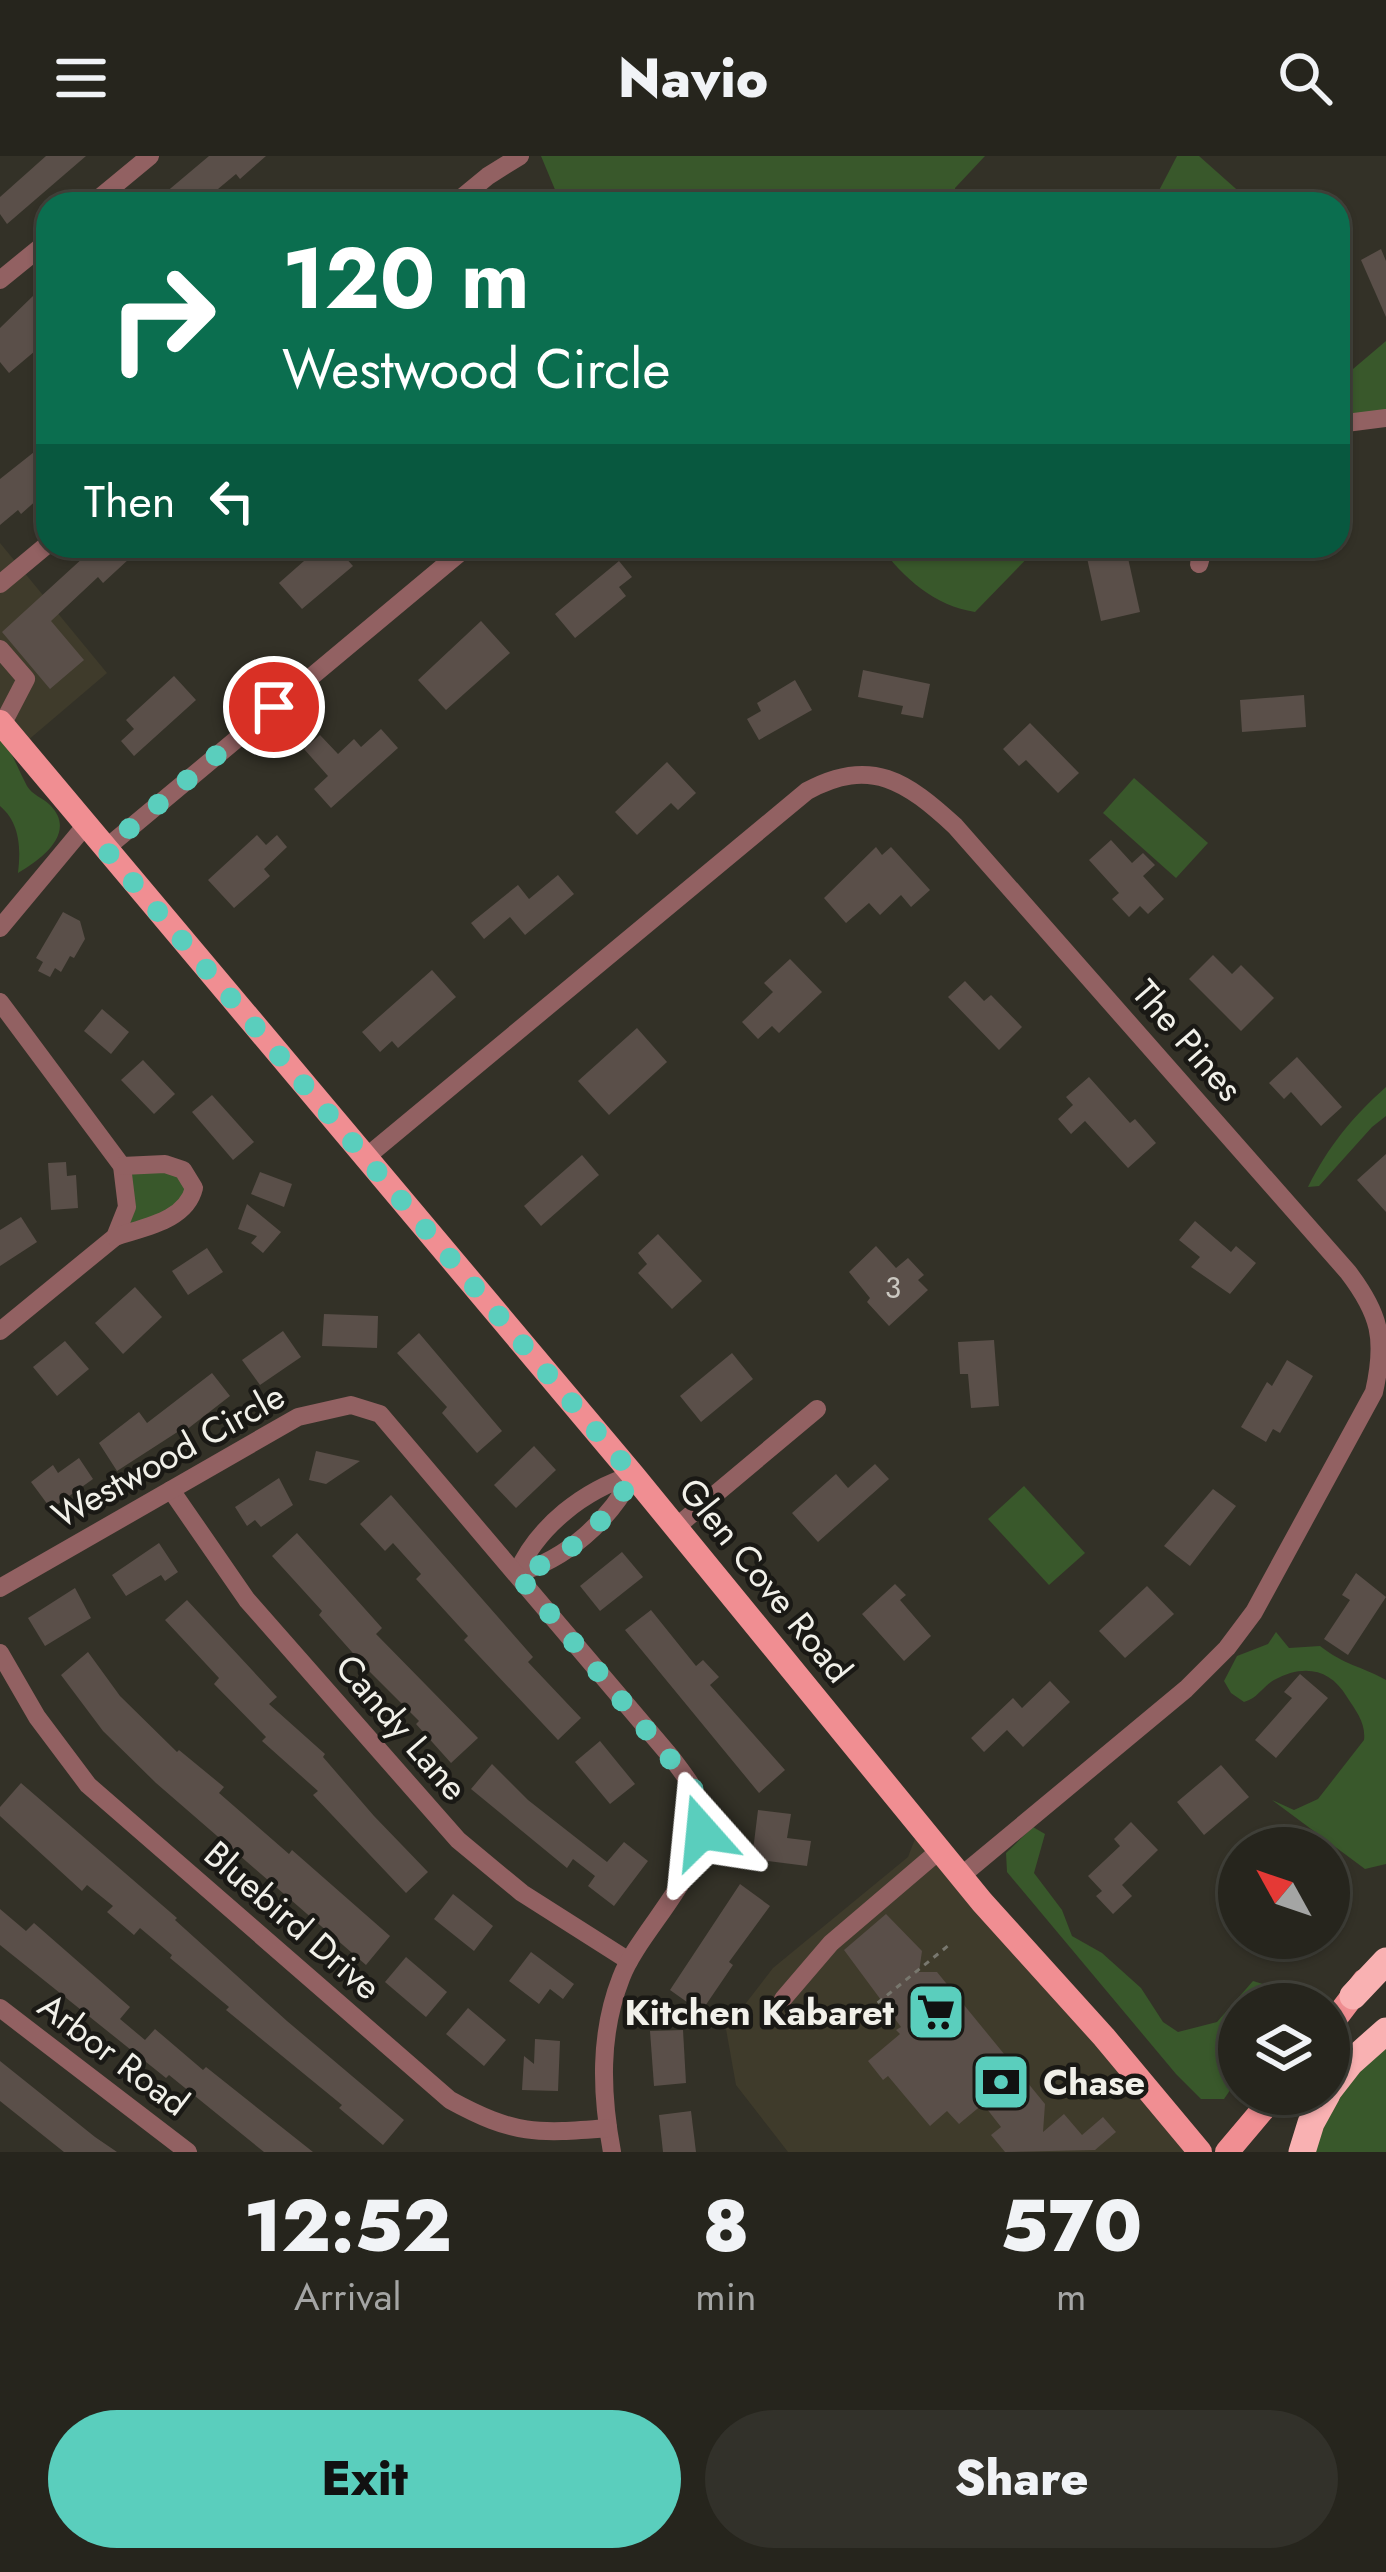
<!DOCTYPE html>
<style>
:root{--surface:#26251d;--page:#32312a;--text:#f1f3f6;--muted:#a4a5a4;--line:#42423b;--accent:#5acebd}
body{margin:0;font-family:Jost,sans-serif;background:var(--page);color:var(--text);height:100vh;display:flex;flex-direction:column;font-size:45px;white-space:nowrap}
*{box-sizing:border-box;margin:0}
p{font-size:39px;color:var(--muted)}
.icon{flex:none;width:66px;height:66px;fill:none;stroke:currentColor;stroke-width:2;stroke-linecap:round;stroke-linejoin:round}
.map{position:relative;height:1996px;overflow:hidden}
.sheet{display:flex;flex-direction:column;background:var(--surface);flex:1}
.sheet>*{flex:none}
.top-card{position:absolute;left:36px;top:36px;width:1314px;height:366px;border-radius:36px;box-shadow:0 3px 9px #0004,0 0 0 3px var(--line);background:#0b6e4f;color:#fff;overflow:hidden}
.needle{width:78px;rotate:310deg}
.fabs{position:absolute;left:1218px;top:1671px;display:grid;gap:24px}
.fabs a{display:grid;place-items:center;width:132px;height:132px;border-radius:50%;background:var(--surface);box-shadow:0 3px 9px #0004,0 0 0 3px var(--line);font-size:60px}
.pin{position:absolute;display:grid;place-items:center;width:102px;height:102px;color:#fff;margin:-51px;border:6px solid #fff;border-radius:50%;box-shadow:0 3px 12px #0007}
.me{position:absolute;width:132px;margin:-66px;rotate:342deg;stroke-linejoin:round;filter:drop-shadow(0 0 9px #0008)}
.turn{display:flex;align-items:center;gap:42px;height:252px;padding:0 48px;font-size:54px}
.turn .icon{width:156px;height:156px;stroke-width:2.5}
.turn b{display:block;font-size:84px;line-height:102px}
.then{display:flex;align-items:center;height:114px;padding:0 48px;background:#0003;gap:24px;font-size:45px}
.eta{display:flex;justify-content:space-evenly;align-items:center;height:204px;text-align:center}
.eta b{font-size:72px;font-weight:800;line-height:84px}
.button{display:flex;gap:24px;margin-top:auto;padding:24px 48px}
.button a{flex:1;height:138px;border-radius:72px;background:var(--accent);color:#111;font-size:48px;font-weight:800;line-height:138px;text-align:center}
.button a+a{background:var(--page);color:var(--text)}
header{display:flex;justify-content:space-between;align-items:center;height:156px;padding:0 48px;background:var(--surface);font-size:54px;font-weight:800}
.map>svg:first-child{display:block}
.built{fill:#3f3b2b}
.green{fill:#39582b}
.building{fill:#5a4f49}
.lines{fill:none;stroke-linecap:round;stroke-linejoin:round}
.path{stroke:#78776e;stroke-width:3;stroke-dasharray:6 6;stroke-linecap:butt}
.minor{stroke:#926162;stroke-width:18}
.major{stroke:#f08e92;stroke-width:24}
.highway{stroke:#f9b1b2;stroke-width:27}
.route{stroke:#5acebd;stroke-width:21;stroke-dasharray:0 37.8}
.labels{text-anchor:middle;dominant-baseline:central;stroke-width:9;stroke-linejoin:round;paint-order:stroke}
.number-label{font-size:30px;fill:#cbc8c1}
.street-label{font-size:36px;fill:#f1f0e9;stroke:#1a1915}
.poi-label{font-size:36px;font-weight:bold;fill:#f1f0e9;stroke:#1a1915;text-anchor:end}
</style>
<header><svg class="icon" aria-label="menu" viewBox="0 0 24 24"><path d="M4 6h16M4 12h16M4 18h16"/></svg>Navio<svg class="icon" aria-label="search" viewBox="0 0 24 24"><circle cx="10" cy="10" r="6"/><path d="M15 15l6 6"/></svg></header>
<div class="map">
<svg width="1386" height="1996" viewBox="0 0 1386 1996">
<rect width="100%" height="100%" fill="#333127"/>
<g class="built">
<path d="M0,387L107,517L20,591L0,566Z"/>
<path d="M920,1670L1200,1996H788L736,1929L726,1873L773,1812L908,1701Z"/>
</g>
<g class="green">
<path d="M541,0H985L955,32V48H556V36Z"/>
<path d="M1177,0H1199L1253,48H1152Z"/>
<path d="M1386,185V262L1338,268V201L1353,213Z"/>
<path d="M880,390H1039L975,456C935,450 903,422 880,390Z"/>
<path d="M0,577C11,594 18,613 27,630C32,639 43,642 50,649C78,677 40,704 18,717C21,692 20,667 0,650Z"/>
<path d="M1134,622L1208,687L1176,722L1103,657Z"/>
<path d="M1386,931V960L1372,971L1319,1030L1308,1031C1328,991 1352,961 1386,931Z"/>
<path d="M122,1010L191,1020L182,1054L122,1070Z"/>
<path d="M1024,1330L1085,1397L1049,1429L988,1363Z"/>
<path d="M1276,1476L1289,1492L1320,1490C1344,1509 1361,1510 1386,1524V1708L1365,1713L1272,1644L1294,1654L1318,1643L1364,1584C1366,1567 1356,1555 1347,1541C1330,1512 1303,1508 1274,1524C1262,1531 1258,1542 1244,1546L1231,1537L1224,1525L1237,1500L1268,1488Z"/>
<path d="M1033,1671L1045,1678L1034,1717L1062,1754L1072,1780L1102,1797L1141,1832L1163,1866L1178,1876L1217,1866L1253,1825L1280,1833L1292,1843L1288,1848H1239V1921L1224,1943H1201L1176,1918L1007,1716L1006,1697Z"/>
<path d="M1386,1890V1996H1311C1327,1951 1350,1920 1386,1890Z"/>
</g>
<g class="building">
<path d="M46,0H86L7,68L0,58V41Z"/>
<path d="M209,0H266L240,23L236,18L200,48H152Z"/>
<path d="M1381,93L1386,105V161L1361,104Z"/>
<path d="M34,139L46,154L40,160L48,170V184L9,217L0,206V172Z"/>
<path d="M48,285V334L21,358L18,354L0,369V323Z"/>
<path d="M96,390H143L103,427L98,421L51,465L84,504L50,533L2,476Z"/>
<path d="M321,390H335L353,410L302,453L279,427Z"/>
<path d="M1126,393L1140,456L1101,465L1087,402Z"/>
<path d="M619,405L632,421L619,431L626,440L575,482L555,458Z"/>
<path d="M481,465L510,497L446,554L418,524Z"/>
<path d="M863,514L930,528L923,562L901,558L903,550L858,541Z"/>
<path d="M174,520L196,544L134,600L121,585L134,573L126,564Z"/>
<path d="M795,524L812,554L759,584L747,563L761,555L757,547Z"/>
<path d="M1304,539L1306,571L1242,576L1240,544Z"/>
<path d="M1030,567L1079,617L1058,637L1026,604L1019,610L1003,593Z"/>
<path d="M381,573L398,592L331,652L314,633L328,620L304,593L320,579L338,598L354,583L361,591Z"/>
<path d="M667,606L696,637L678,654L671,647L637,679L615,656Z"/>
<path d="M257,679L266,689L277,679L287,691L264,713L270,720L234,752L208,724Z"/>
<path d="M1111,684L1132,707L1143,697L1155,709L1143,720L1164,743L1148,758L1140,750L1129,761L1112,743L1119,737L1089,704Z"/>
<path d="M876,691L882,699L891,691L930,734L911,751L901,739L880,759L869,747L846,767L824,742Z"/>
<path d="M558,719L574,738L525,779L510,761L484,783L471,767L518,729L529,743Z"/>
<path d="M63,756L80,765L85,783L74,802L70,800L61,816L55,812L50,821L38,815L43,806L36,802Z"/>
<path d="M1213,799L1232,818L1241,809L1274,842L1241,875L1189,823Z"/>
<path d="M790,803L822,836L779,877L772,870L758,883L742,866L773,836L764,827Z"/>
<path d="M432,814L456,841L398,892L392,885L380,896L362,876Z"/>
<path d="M965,825L984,845L991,839L1022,871L999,894L948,841Z"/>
<path d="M102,853L129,876L111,898L84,875Z"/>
<path d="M637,872L667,906L609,959L578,925Z"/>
<path d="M1297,901L1342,951L1321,970L1291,936L1284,943L1269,927Z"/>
<path d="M143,904L175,938L154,958L121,924Z"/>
<path d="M1089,921L1130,967L1135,963L1156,987L1128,1012L1085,965L1071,978L1058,963L1073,949L1066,941Z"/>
<path d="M212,939L254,986L233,1004L192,956Z"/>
<path d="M1386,998V1056L1357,1024Z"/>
<path d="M582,999L599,1019L541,1070L524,1050Z"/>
<path d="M66,1006L67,1020L76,1019L78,1052L51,1054L48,1007Z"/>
<path d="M260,1016L292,1028L284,1051L251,1038Z"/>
<path d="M247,1048L281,1076L263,1097L251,1087L257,1080L238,1073Z"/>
<path d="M21,1061L37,1086L0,1110V1074Z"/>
<path d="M1195,1065L1231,1096L1236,1090L1256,1107L1230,1138L1191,1111L1200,1101L1179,1084Z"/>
<path d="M658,1078L702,1125L672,1153L638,1117L647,1108L638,1097Z"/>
<path d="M876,1090L896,1112L908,1102L924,1119L918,1124L928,1134L889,1170L867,1146L870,1142L849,1116Z"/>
<path d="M207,1092L223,1116L188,1139L172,1115Z"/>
<path d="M135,1131L162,1161L123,1198L95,1167Z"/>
<path d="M324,1158L378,1160L377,1192L322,1190Z"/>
<path d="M283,1175L301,1201L260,1229L242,1204Z"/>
<path d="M419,1177L502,1275L477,1297L442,1257L447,1251L397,1197Z"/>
<path d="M994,1184L999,1250L971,1252L968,1218H960L958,1186Z"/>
<path d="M65,1185L89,1213L57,1240L33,1211Z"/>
<path d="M732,1197L753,1223L701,1266L680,1240Z"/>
<path d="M1287,1204L1313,1220L1280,1277L1273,1273L1266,1286L1241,1271L1267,1226L1272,1230Z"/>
<path d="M212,1217L230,1240L181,1278L179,1275L117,1315L99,1287L139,1256L147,1267Z"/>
<path d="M534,1290L556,1314L516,1352L494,1329Z"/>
<path d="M316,1295L360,1305L326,1328L309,1324Z"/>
<path d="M79,1302L93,1323L51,1353L31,1326L53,1309L58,1317Z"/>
<path d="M875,1308L889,1323L818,1386L792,1357L836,1318L848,1332Z"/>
<path d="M279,1322L293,1349L261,1371L255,1364L247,1370L235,1351Z"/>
<path d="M1213,1333L1236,1350L1190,1410L1164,1390Z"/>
<path d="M391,1339L533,1501L528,1506L581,1562L558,1584L464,1484L468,1480L416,1423L421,1418L393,1387L385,1395L360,1368Z"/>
<path d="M297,1377L382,1472L376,1478L478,1582L451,1607L416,1568L419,1565L368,1514L319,1459L322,1455L272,1400Z"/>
<path d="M159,1387L178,1416L165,1425L161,1419L126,1440L112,1419Z"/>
<path d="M622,1396L643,1421L600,1455L580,1430Z"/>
<path d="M1356,1417L1386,1441L1348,1499L1324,1483L1350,1444L1342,1439Z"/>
<path d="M895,1428L906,1439L900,1444L931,1480L904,1505L862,1458Z"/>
<path d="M1147,1430L1174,1458L1125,1502L1099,1475Z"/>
<path d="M75,1432L91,1462L45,1490L28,1462Z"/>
<path d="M187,1444L277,1541L269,1548L325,1598L323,1601L374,1660L428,1716L406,1737L313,1639L318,1635L262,1585L266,1581L214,1528L219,1522L165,1464Z"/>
<path d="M651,1454L696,1510L703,1504L719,1521L710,1529L785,1614L759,1637L625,1474Z"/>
<path d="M88,1496L120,1540L177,1596L179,1594L224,1631L219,1637L289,1698L292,1694L390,1780L366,1809L156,1627L103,1575L61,1519Z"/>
<path d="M1300,1518L1328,1542L1276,1602L1255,1584L1292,1542L1284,1536Z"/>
<path d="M1050,1525L1070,1546L1023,1591L1007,1574L984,1596L971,1582L1013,1542L1022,1552Z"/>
<path d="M600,1585L635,1628L610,1648L575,1606Z"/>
<path d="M492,1608L528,1644L607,1706L624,1686L648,1705L614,1750L588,1730L595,1720L573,1703L567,1712L471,1633Z"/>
<path d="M1221,1609L1249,1641L1204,1679L1177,1646Z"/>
<path d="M21,1627L177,1762L175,1764L287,1865L404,1964L383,1989L339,1952L342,1949L226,1854L229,1851L170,1802L172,1799L140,1772L134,1779L107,1756L113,1750L87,1729L82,1735L0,1660V1651Z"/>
<path d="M758,1654L791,1658L787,1682L811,1685L807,1710L752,1703Z"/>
<path d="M1131,1666L1158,1694L1122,1729L1132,1740L1113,1758L1096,1740L1102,1735L1088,1720L1120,1690L1114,1683Z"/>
<path d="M740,1728L770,1750L729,1806L733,1809L701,1856L670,1834Z"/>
<path d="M453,1738L493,1770L474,1795L434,1763Z"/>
<path d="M0,1753L26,1775L34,1767L130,1851L120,1863L145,1884L155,1873L203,1914L206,1911L313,1996H264L169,1919L166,1922L0,1789Z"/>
<path d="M886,1758L922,1795L919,1816H937L1045,1948L1043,1976L1064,1958L1082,1979L1103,1961L1116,1976L1095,1994L1005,1996L991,1979L1001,1971L983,1948L959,1968L947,1955L930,1970L888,1920L883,1924L868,1905L900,1878L896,1874L901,1871L844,1794Z"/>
<path d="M531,1796L574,1828L563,1843L550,1833L539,1848L509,1825Z"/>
<path d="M406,1801L447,1836L426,1861L385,1826Z"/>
<path d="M468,1852L506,1884L484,1910L446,1878Z"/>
<path d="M683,1874L686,1927L654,1930L650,1875Z"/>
<path d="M535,1883L560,1885L558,1935L522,1934L524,1900L534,1908Z"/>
<path d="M0,1905L95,1981L117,1996H64L0,1945Z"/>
<path d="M691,1955L696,1996H663L659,1959Z"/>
</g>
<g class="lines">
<path class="path" d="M859,1862L949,1789"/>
<g class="minor">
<path d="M92,48L150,0"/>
<path d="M454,48L488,20L520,0"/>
<path d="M0,124L48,85"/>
<path d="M1338,268L1386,262"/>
<path d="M1199,408L1204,390"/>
<path d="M0,428L48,388"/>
<path d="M0,493L26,523L2,569"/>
<path d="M105,693L468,390"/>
<path d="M0,772L85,670"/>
<path d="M0,846L122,1010L127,1051L115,1081L0,1175"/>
<path d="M365,1002L807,635C871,600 907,626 955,670L1348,1116C1380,1158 1386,1183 1374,1236L1254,1456L1227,1492L1186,1533L961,1720"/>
<path d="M115,1081C144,1071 186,1065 194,1032L183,1014L165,1008L122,1010"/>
<path d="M633,1319C610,1364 566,1404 517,1417C538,1370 584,1334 633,1319Z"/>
<path d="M171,1334L247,1444L458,1684L522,1737L629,1805"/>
<path d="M675,1372L817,1253"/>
<path d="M0,1432L298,1261L351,1249L380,1258L671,1601C682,1616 695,1631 700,1649C718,1706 640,1771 621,1822C599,1878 601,1937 612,1996"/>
<path d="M0,1497L37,1561L88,1629L450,1944C514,1979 537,1978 608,1972"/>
<path d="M783,1843L831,1787L940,1694"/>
<path d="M0,1852L188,1996"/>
</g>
<g class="major">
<path d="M0,566L633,1319L982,1746L1104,1881L1200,1996"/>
<path d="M1329,1871L1364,1825"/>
<path d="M1227,1996L1276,1938"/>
</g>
<g class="highway">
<path d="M1353,1840L1386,1805"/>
<path d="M1329,1934L1350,1907L1386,1875"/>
<path d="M1302,1996L1311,1967L1327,1938"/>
</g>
</g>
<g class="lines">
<path class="route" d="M274,551L105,693L633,1319C610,1364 566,1404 517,1418L690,1627L700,1647L702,1676"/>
</g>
<defs>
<g id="supermarket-square" transform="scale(3)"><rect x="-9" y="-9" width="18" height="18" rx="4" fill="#5acebd" stroke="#1a1915"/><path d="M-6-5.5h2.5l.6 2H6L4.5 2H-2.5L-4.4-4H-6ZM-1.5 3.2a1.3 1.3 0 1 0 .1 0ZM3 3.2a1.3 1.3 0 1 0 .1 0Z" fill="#111"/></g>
<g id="bank-square" transform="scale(3)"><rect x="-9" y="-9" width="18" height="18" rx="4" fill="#5acebd" stroke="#1a1915"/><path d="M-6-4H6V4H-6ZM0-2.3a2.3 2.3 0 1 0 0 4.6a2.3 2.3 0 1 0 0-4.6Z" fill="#111"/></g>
</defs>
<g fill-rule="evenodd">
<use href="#supermarket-square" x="936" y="1856"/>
<use href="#bank-square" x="1001" y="1926"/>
</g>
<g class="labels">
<g class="number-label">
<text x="893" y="1131">3</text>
</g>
<g class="street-label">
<text transform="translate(1188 884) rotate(49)">The Pines</text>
<text transform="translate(168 1299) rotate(-29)">Westwood Circle</text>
<text transform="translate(766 1424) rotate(51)">Glen Cove Road</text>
<text transform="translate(402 1571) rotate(49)">Candy Lane</text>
<text transform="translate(293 1764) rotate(41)">Bluebird Drive</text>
<text transform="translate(114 1898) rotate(37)">Arbor Road</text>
</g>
<g class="poi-label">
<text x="894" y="1856">Kitchen Kabaret</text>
<text x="1043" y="1926" text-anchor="start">Chase</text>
</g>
</g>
</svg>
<div class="fabs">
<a><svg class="needle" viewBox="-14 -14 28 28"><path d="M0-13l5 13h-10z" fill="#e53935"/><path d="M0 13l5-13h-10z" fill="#a4a5a4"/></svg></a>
<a><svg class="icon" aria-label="layers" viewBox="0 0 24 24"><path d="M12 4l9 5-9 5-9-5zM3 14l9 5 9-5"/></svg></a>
</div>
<div class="pin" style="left:274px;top:551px;background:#d93025"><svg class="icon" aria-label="arrive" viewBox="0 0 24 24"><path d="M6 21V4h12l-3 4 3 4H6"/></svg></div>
<svg class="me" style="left:702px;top:1676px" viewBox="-20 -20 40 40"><path d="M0-17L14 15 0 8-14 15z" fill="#5acebd" stroke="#fff" stroke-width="4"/></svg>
<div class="top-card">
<div class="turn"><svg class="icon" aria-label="right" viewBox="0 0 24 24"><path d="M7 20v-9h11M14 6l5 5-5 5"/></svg><div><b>120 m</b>Westwood Circle</div></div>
<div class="then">Then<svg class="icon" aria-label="left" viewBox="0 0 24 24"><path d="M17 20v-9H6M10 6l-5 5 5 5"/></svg></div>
</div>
</div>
<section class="sheet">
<div class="eta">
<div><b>12:52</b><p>Arrival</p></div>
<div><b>8</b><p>min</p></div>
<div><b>570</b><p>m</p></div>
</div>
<div class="button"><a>Exit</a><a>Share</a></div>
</section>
